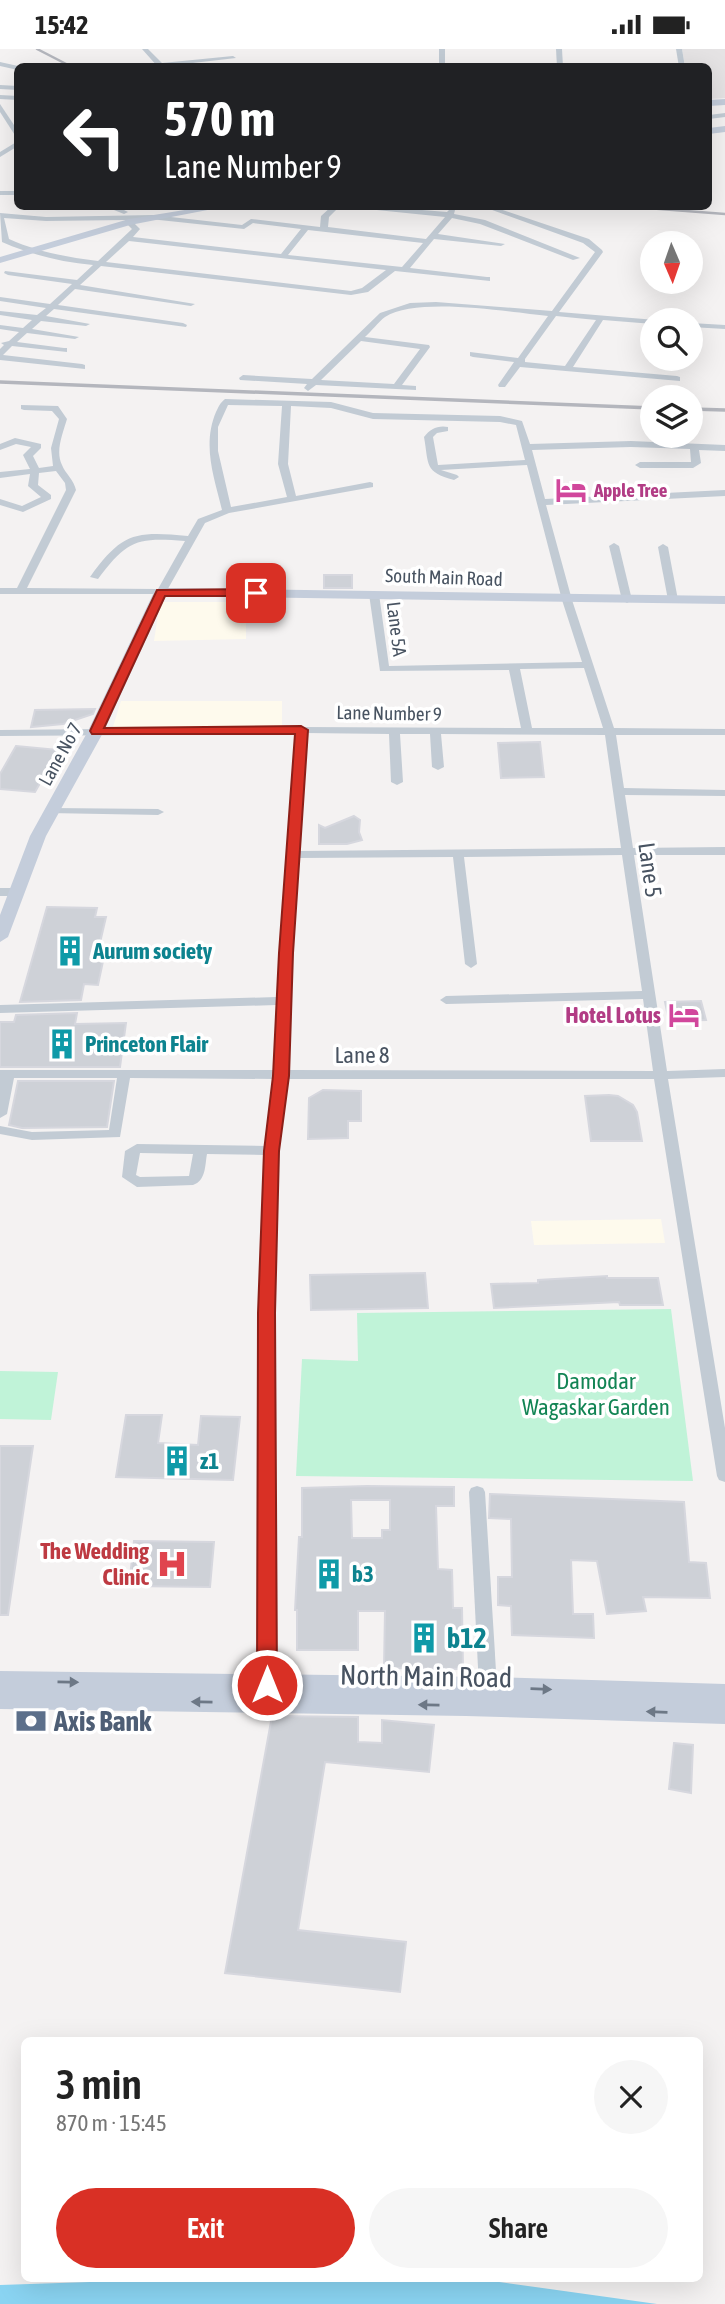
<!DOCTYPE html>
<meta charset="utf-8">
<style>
:root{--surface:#fff;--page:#f6f6f6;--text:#222;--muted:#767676;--accent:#d93025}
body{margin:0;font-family:"Asap Condensed",sans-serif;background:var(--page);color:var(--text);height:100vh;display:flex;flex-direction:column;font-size:26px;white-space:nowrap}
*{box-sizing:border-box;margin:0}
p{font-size:23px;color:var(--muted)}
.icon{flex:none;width:38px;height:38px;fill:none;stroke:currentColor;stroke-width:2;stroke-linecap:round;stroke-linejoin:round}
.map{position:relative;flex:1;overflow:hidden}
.side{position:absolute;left:21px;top:1988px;width:682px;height:245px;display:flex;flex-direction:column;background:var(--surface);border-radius:10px;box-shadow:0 7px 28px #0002}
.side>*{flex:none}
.banner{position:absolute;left:14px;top:14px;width:698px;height:147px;border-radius:10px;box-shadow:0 7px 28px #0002;background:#202124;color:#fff;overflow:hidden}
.needle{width:46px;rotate:178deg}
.buttons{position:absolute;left:640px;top:182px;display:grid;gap:14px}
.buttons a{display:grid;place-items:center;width:63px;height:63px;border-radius:50%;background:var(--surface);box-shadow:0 7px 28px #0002;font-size:35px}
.pin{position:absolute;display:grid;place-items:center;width:60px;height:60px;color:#fff;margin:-30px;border-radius:14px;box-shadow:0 4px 10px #0006}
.me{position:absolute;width:77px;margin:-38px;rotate:0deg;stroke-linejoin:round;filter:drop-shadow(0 0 5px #0008)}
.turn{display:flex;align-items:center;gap:24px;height:147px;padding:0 35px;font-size:32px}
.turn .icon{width:91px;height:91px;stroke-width:2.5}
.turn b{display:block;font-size:49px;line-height:60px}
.round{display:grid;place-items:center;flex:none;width:74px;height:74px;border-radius:37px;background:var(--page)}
.head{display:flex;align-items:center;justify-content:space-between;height:119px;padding:0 35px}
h1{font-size:42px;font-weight:600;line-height:52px}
.primary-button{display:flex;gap:14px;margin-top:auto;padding:14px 35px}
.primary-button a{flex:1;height:80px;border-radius:42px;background:var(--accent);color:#fff;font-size:28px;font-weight:600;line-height:80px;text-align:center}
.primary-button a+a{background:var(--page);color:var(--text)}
.status{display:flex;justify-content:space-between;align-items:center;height:49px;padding:0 35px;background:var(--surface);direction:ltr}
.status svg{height:19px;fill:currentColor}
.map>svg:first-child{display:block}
.commercial{fill:#fefaed}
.education{fill:#e5e3e4}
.green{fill:#c0f3d8}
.water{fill:#8ad4f2}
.building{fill:#ced1d7;stroke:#d6d7de;stroke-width:2;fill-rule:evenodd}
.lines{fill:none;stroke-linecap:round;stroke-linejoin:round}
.street{fill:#c2cbd4;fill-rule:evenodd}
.secondary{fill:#c4cddb;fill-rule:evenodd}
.rail-far1{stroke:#b4b6bd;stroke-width:2.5}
.rail{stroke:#b4b6bd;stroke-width:3.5}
.oneway{fill:#6d7886}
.route{fill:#d93025;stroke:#8d1f18;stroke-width:2}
.labels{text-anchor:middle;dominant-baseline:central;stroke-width:7;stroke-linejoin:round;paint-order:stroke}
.far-hotel-label{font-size:19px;font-weight:bold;fill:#b23c85;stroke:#fff;text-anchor:start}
.far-street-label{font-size:19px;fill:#485361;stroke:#fff}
.street-label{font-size:23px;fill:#485361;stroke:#fff}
.culture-label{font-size:23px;font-weight:bold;fill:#0d838f;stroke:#fff;text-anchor:start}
.hotel-label{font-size:23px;font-weight:bold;fill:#b23c85;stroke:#fff;text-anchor:end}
.park-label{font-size:23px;fill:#128454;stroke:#fff}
.health-label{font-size:23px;font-weight:bold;fill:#be3a42;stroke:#fff;text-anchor:end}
.near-culture-label{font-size:28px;font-weight:bold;fill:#0d838f;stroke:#fff;text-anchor:start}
.near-street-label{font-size:28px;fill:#485361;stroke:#fff}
.near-service-label{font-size:28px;font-weight:bold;fill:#4e5e75;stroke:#fff;text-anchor:start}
</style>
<div class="status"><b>15:42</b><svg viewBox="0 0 49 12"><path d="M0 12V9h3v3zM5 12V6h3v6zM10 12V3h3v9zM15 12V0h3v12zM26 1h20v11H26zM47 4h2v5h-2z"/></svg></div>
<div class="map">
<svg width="725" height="2255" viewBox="0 0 725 2255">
<rect width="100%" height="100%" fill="#f4f2f2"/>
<g class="commercial">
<path d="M160,553H246V590L154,592Z"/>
<path d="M121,652H282V680L112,681Z"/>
<path d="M661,1170L665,1194L534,1196L531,1172Z"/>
</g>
<path class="education" d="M682,0H725V49L709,50V18L685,17Z"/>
<g class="green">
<path d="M671,1260L693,1432L296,1427L302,1310L358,1312L357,1264Z"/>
<path d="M0,1322L58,1323L51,1371L0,1370Z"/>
</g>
<path class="water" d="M179,2230H478L657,2255H0V2236Z"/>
<g class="building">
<rect x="324" y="526" width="28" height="13"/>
<path d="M95,660L93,665L63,675L31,678L35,661Z"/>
<path d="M540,693L544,728L501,729L498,694Z"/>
<path d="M16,697L59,701L35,743L0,740V725Z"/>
<path d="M354,767L360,771L359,783L362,791L347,795H319V776L325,779Z"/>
<path d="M47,858L97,859L95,868H106L99,898H106L98,936L84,935L81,951L20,953Z"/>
<path d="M701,952L706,971L669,972L665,953Z"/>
<path d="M77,964L75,975L126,974L120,1018H0V973H14L16,966Z"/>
<path d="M18,1032H114L107,1078L22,1079L9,1076Z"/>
<path d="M323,1041L361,1042V1072H348V1089L308,1090L309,1049Z"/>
<path d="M609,1046L618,1047L633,1056L637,1063L642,1092H591L585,1047Z"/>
<path d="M425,1224L428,1259L311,1261L310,1226Z"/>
<path d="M607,1227V1229H658L663,1256H620L619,1253L494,1259L491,1235L538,1234V1231Z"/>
<path d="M126,1366H162L158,1394L198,1396L201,1367L240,1368L233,1431L116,1428Z"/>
<path d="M0,1397H33L8,1566H0Z"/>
<path d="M367,1437L454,1438V1457H436L438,1520L452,1521L453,1559H462L463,1620L384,1619L385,1562H358V1601H297V1561H295L299,1488H302V1439ZM351,1451H390V1481H382V1489H352Z"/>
<path d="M490,1445L684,1453L689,1513L706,1514L710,1549L643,1548L646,1562L607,1565L597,1512L571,1511L573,1565H593L594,1589L512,1586L511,1557L498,1556V1528H512L511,1470L489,1469Z"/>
<path d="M134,1492L214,1493L210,1538L129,1537Z"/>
<path d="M272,1667L358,1668V1693L382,1694V1671L434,1676L429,1723L325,1713L298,1881L406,1893L400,1943L225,1924Z"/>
<path d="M674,1694L693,1696L691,1744L669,1740Z"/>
</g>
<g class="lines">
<g class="street">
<path d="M142,0H148L162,14L233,7L236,9L158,18Z"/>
<rect x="439" y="0" width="6" height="18"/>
<path d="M556,0H562L563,18H557Z"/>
<path d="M676,0H682L685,18H679Z"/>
<path d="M0,13L18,17L20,18H18V21L0,17Z"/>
<path d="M0,36L18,37V41L0,40Z"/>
<path d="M0,46L18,47V51L0,50Z"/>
<path d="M0,55L18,82V91L0,63Z"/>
<path d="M725,64V68L709,70V66Z"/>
<path d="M18,92V97L0,108V103Z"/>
<rect x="0" y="142" width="18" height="4"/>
<path d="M51,158H118L128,163L124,165L114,161L55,160Z"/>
<path d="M331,158H339L329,168L328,178L426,190L445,168L367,160L363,158H385L447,163L451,159L455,161L454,165L485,171L580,209L573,211L480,175L452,169L438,185L505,195L501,197L434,190L410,219L487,228H490V232L395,222L368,243L351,246L101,217L80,236L195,255L191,257L75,240L58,256L183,274L187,276L186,278L54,260L46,267L90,275L86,277L41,272L32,280L79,288L75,290L27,284L17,293L64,299H67V303L12,297L3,306L82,315L85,316V320L0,311V300L4,296L1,294L9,292L19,283L0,280V276L23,279L32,271L0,266V262L37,266L46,259L0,252V248L50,255L72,235L8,226L4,224L5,222L77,231L93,216C61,213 32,206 2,193L0,164L46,168L153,166L242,176L251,170L320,178L321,167ZM4,169L46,172L126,171L125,173L132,180L98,212C66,208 38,203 9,190ZM150,170L244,180L253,174L301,180L281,205L133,188L140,180L131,171ZM308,181L423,194L402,218L288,206ZM129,192L386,221L362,239L351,242L106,213Z"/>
<path d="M484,158H494L589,190L602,201L603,203L559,263L656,271H653V275L603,271L573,318L677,327L680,328V332L520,318L505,338H499L498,336L514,313L473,308L470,307V303L518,309L548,267C509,263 417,247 385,268C378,273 372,282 365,288L429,296L430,298L402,336L416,337V341L316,336L308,342L304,339L307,335L240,331L239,329L243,326L312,330L380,264L410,254L436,253L552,262L595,203L583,194ZM556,267L596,271L565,317L525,313V310ZM361,292L420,300L394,335L321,331Z"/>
<path d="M691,274L725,276V280L691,278Z"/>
<path d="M225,350L331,353L373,364L500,367L522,372L530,395L631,392L725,396V402L699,401L701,414L693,419H640L635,416L640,413H691L690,400L631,398L532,401L545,450L725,441V447L546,456L572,551L614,679L725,680V686H616L624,739L725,741V747L625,746L633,799L725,798V806H634L667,1022L725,1020V1028L668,1030L725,1379V1433L719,1431L717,1427L654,1030H287L279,1102L274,1264L276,1643L273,1648L267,1650L261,1648L258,1643L260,1264L265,1106L207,1105C205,1116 206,1132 193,1136L137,1138L122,1128L125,1102L137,1095L266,1097L274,1030L130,1029L120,1088L32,1091L0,1085V1077L32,1083L109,1081L117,1029H14L7,1065L0,1069V1021H275L276,956L0,964V956L277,948L295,685L0,687V681L301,678L521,679L509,621L380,622L369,545L374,542L379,545L389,617L582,613L562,551L527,416L441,421L457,426L459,428L454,431C424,423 429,416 424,388C430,380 438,376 448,378V382L437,384L433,388L438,416L525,411L516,376L500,373L373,370L331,359L291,357L288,415L296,447L370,433L373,434V438L229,464L205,474L165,545H0V539H17L66,441L65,434L56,422L39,424L38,436L51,446V450L23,463L0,456V450L22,457L41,448L28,437L30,425L0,429V423L30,420L23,406L31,398L16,395L0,401V395L15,389L41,395V399L33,407L39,419L53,417L51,399L59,370L52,362L24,361L21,360V356L58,357L67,370C63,384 55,402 62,416C65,424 74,431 76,441L27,539L158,540L185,492C137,488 127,491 98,530L90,528C122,484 134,482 188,487L198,470L222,461C214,428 202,396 216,363C219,357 220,354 225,350ZM228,356L282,357L278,415L287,448L231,458L218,402V378ZM584,619L603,679H532L520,620ZM306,684L389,685L391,733L397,736L403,733L400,685H430L432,718L438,721L444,718L441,685L605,686L621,799L299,802ZM622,806L642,942L446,947L440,951L446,955L643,950L653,1022L288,1021L289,952L298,809L453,808L465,915L471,919L477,915L464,808ZM140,1104L193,1105L189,1127L140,1128L136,1126Z"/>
<path d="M614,494L619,497L632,551L627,554L622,551L609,497Z"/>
<path d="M663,495L668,498L678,551L673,554L668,551L658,498Z"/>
<path d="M52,759L158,760L164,763L158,766L48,764L46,762Z"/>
<path d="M0,839H17L23,843L17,847H0Z"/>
<path d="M477,1437L483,1439L485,1443L497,1638L494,1643L488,1645L482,1643L479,1638L469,1443L471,1439Z"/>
</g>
<g class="secondary">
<path d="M725,50V56L709,57V51Z"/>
<path d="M725,77V83L709,85V79Z"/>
<path d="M203,158H223L130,176L0,214V208L129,170Z"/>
<path d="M161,539L725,547V555L166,547L104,682L46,787L8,888L0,893V866L30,787L88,682L154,543Z"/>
<path d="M0,1622L488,1628L725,1635V1675L466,1667L0,1660Z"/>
</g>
<g class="rail-far1">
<path d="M37,0L72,18"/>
<path d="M634,158L725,165"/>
</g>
<g class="rail">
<path d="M0,333L653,359"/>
<path d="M691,360L725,361"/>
</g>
</g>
<defs><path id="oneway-solid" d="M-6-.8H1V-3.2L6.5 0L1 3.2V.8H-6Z" transform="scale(1.75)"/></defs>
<g class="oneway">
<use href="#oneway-solid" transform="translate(68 1633) rotate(1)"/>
<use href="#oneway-solid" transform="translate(541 1640) rotate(2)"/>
<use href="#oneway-solid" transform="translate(202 1653) rotate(-179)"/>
<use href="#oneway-solid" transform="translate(429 1656) rotate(-179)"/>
<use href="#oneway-solid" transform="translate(657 1663) rotate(-178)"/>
</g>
<path class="route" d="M157,541L256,540L262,544L256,547H165L104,679L301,677L308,681L293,904L289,1027L279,1102L275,1264L277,1636L274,1641L267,1644L260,1641L257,1636L258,1264L264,1102L273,1027L279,904L295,685H92L90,682Z"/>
<defs>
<g id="hotel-bare" transform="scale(2.415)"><path d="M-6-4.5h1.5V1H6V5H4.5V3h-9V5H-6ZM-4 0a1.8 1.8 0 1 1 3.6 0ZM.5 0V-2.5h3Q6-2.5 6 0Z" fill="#d1479c" stroke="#fff" stroke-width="2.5" paint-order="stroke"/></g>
<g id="building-bare" transform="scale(2.415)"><path d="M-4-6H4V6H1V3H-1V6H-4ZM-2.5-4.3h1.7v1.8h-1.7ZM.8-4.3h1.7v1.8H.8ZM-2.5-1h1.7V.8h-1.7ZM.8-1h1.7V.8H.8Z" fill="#0f9aa8" stroke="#fff" stroke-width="2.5" paint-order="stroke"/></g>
<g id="hospital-bare" transform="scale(2.415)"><path d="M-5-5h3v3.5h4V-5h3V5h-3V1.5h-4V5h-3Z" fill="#e0444e" stroke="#fff" stroke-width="2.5" paint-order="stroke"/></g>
<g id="bank-bare" transform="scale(2.415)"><path d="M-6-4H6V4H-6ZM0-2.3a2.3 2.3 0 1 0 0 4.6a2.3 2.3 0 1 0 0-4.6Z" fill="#5c6f8a" stroke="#fff" stroke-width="2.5" paint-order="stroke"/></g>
</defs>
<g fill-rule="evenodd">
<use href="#hotel-bare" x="571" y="441"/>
<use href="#building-bare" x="70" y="902"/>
<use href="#hotel-bare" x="684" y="966"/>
<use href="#building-bare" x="62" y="995"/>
<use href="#building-bare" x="177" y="1412"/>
<use href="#hospital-bare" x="172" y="1515"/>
<use href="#building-bare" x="329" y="1525"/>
<use href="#building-bare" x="424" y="1589"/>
<use href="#bank-bare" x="31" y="1672"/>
</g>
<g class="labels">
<g class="far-hotel-label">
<text x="594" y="441">Apple Tree</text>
</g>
<g class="far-street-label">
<text transform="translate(444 528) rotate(2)">South Main Road</text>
<text transform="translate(397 580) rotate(83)">Lane 5A</text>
<text transform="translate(389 664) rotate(1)">Lane Number 9</text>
<text transform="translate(60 705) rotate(-61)">Lane No 7</text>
</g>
<g class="street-label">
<text transform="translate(650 821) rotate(82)">Lane 5</text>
<text x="362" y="1006">Lane 8</text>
</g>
<g class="culture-label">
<text x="93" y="902">Aurum society</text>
<text x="85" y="995">Princeton Flair</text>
<text x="200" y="1412">z1</text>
<text x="352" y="1525">b3</text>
</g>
<g class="hotel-label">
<text x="661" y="966">Hotel Lotus</text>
</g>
<g class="park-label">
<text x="596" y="1332">Damodar<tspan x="596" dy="26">Wagaskar Garden</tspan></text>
</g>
<g class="health-label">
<text x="149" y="1502">The Wedding<tspan x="149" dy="26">Clinic</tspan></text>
</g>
<g class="near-culture-label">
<text x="447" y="1589">b12</text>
</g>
<g class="near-street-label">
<text transform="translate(426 1627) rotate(1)">North Main Road</text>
</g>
<g class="near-service-label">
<text x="54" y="1672">Axis Bank</text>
</g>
</g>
</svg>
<div class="buttons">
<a><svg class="needle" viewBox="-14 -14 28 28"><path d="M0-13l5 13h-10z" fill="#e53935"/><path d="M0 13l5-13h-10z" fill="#767676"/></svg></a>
<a><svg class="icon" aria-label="search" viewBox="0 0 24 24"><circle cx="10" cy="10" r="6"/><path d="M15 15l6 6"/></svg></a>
<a><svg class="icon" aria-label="layers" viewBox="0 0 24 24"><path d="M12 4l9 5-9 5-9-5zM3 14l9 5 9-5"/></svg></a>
</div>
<div class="pin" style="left:256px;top:544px;background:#d93025"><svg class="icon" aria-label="arrive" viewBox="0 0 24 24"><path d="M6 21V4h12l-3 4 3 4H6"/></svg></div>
<svg class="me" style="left:267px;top:1636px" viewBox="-20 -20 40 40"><circle r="17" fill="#d93025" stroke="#fff" stroke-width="3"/><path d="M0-11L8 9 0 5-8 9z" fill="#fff"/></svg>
<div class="banner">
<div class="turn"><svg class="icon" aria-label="left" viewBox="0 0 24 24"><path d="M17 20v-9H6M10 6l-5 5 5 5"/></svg><div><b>570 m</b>Lane Number 9</div></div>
</div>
<section class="side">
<div class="head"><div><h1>3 min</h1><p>870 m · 15:45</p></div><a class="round"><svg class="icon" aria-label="close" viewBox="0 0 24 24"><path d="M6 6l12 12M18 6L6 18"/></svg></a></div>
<div class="primary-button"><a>Exit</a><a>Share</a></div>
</section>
</div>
